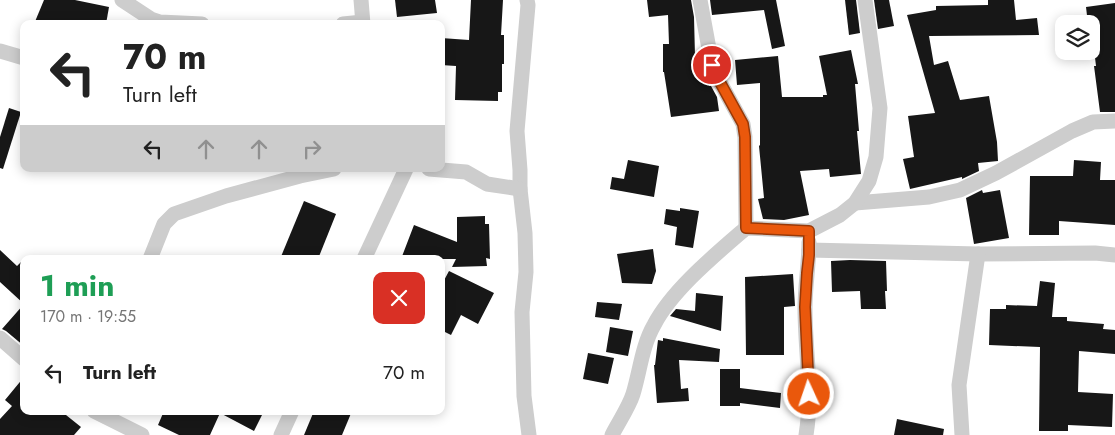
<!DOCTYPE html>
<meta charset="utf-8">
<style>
:root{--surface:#fff;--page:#f2f2f2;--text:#222;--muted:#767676}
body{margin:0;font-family:Jost,sans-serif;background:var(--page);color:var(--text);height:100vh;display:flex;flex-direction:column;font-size:19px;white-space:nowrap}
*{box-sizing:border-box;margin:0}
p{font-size:16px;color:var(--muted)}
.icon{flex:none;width:28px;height:28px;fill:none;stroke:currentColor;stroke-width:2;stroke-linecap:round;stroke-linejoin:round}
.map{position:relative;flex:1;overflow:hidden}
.side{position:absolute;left:20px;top:255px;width:425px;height:160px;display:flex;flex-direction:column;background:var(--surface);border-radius:10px;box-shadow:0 2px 12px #0003}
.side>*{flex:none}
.hud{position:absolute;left:20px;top:20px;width:425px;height:152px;border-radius:10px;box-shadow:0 2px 12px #0003;background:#fff;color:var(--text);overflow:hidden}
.tools{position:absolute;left:1055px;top:15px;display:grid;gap:10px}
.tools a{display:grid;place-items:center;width:45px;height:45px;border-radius:10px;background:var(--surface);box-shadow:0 2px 12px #0003;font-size:25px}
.pin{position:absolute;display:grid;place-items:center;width:42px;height:42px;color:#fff;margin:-21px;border:2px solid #fff;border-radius:50%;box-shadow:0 1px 5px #0007}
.me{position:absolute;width:55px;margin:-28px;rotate:357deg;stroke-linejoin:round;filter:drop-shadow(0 0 4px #0008)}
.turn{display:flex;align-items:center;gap:18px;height:105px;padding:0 20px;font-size:22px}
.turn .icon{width:65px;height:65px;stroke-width:2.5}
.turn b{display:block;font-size:35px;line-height:42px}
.lanes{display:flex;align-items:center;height:48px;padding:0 20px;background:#0003;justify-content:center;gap:25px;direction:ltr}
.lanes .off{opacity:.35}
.round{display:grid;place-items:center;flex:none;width:52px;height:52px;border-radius:10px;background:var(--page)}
.head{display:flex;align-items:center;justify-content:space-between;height:85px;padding:0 20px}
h1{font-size:30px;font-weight:700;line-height:38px;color:#1e9e55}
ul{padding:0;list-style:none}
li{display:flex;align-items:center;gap:15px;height:65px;padding:0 20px}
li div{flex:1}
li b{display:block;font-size:19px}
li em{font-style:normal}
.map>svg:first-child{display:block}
.building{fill:#171717}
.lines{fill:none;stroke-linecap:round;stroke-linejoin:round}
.minor{stroke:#cdcdcd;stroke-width:15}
.route-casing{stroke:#983908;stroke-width:12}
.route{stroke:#ea580c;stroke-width:9}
</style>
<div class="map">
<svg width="1115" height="435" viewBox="0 0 1115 435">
<rect width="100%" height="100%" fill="#fff"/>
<g class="building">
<path d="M44,0H75L109,7L106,24H34Z"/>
<path d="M395,0H435L437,13L397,17Z"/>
<path d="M471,0H503L501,35H504V64H502V92H498V101L455,100L456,66L441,65V38L469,40Z"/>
<path d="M647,0H691L694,17L695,56H701L703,68L709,81V86H711L717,97L719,111L671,117L664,72H663V44H669L668,15L649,17Z"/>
<path d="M710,0H776L785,46L772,49L764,10L712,15Z"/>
<path d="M845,0H856L860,33L849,35Z"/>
<path d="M874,0H889L894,26L878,29Z"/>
<path d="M988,0H1014L1016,20L1037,18L1039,35L929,36L934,65L948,61L960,100L989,96L997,142L998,161L978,163L979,171L962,179V177L910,189L903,159L914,157L908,116L935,113L907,15L936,10V6L988,5Z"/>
<path d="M1115,3V112H1100L1094,66H1096L1091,24H1088L1086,7Z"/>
<path d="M851,50L858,84H855L859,131H857L861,174L830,177L829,169L800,171L809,215L784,220L763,219L758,199L764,198L759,146L760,145V83L737,85L735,60L778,56L782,97H823V95H827L819,56Z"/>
<path d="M9,108L21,112L3,169L0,168V137Z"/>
<path d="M628,160L659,166L654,197L610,189L612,177L624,179Z"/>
<path d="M1074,160L1101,162L1100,180H1115V225L1059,221V235H1029L1030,176H1073Z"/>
<path d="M982,190L983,193L1000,190L1009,238L974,244L966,198Z"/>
<path d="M304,201L336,214L318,259H280Z"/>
<path d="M680,208L699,211L693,248L675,245L677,227L664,224L666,209L680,211Z"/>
<path d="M485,216V224H489L490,259L486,258L487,266L452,267L456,259H401L414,225L457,242V217Z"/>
<path d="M653,249L656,271L652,284L622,283L617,254Z"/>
<path d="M0,250L17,266L24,259V304L0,282Z"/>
<path d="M850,260L886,261L887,291H885L886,309H861L860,291L832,292L831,261Z"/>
<path d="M449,271L494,293L478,324L461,315L451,335L441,330V286Z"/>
<path d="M793,274L795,306L784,307V355H746L745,277Z"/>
<path d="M1040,281L1055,283L1052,317H1067V321L1104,324L1103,329L1115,330V354L1079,351L1078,392L1113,394L1112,427L1068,425V431H1039L1040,347L989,345L990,309H1006V305L1037,306Z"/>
<path d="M696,293L723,296L721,331L670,316L676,309L695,311Z"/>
<path d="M597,302L622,304L619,320L595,317Z"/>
<path d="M24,304V346L6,331L2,329Z"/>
<path d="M610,327L633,331L628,356L606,352Z"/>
<path d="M663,338L720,349L719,362L679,360L681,389L688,388L689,401L657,403L654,365H655L658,340L663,341Z"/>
<path d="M588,353L614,358L608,384L583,379Z"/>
<path d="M720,369H740V388L781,393L780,408L740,403V406H720Z"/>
<path d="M24,377V411H61L81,427L74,435H0V419L12,406L5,400Z"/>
<path d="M164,411H264L254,431L220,413L210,435H179L158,425Z"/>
<path d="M314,411H352L342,435H304Z"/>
<path d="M897,419L944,429L943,435H894Z"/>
</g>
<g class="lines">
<g class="minor">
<path d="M122,0L151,19L160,22L202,24"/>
<path d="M361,0L363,24"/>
<path d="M527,0L528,5L517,131L520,170V189L525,233L526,272L522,312L524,396L529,435"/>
<path d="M700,0L712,65L716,75L743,124L745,137L746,228"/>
<path d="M343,24L363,22"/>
<path d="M0,51L24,58"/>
<path d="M429,169L466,172L487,184L520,189"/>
<path d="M855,203L929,197L960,190L996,173L1072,131L1093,122L1115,121"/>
<path d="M809,250L978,254L1095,253L1115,255"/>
<path d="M150,259L164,224L174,214L226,196L300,176L334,169"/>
<path d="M364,259L406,169"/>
<path d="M0,338L24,359"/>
<path d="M94,411L142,435"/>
<path d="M281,435L292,411"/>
<path d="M612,435C618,423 629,407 633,394C640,371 642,346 654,325C672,290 716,254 746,228L809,231L840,215L855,203L869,181L876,157L880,108L865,0"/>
<path d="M806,435C813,393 805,350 805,308C805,286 809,264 809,242"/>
<path d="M962,435L959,385L978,254"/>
</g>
</g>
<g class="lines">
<g class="route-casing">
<path id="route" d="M712,65L716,75L743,124L745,137L746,228L809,231V255L807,273L805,307L809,394"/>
</g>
<use href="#route" class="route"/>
</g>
</svg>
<div class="tools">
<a><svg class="icon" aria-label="layers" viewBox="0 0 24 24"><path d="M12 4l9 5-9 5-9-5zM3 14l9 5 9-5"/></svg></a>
</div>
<div class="pin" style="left:712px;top:65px;background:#d93025"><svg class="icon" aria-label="arrive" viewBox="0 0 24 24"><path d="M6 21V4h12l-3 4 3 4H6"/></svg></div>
<svg class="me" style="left:809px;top:394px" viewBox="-20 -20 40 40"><circle r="17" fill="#ea580c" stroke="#fff" stroke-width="3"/><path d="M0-11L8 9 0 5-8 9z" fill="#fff"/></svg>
<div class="hud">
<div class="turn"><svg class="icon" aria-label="left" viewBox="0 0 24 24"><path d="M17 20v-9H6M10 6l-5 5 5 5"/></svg><div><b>70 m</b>Turn left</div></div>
<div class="lanes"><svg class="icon" aria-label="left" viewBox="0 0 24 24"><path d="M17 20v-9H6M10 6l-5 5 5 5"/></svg><svg class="icon off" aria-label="ahead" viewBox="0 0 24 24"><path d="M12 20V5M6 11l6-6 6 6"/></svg><svg class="icon off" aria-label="ahead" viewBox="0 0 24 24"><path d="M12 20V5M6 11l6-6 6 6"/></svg><svg class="icon off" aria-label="right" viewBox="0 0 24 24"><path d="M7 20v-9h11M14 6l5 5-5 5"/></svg></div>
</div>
<section class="side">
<div class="head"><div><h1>1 min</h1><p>170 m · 19:55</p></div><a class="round" style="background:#d93025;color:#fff"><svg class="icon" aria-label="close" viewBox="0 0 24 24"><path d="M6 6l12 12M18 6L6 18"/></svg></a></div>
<ul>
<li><svg class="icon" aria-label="left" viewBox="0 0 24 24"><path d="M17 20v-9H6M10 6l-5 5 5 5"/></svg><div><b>Turn left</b></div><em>70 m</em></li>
</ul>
</section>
</div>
